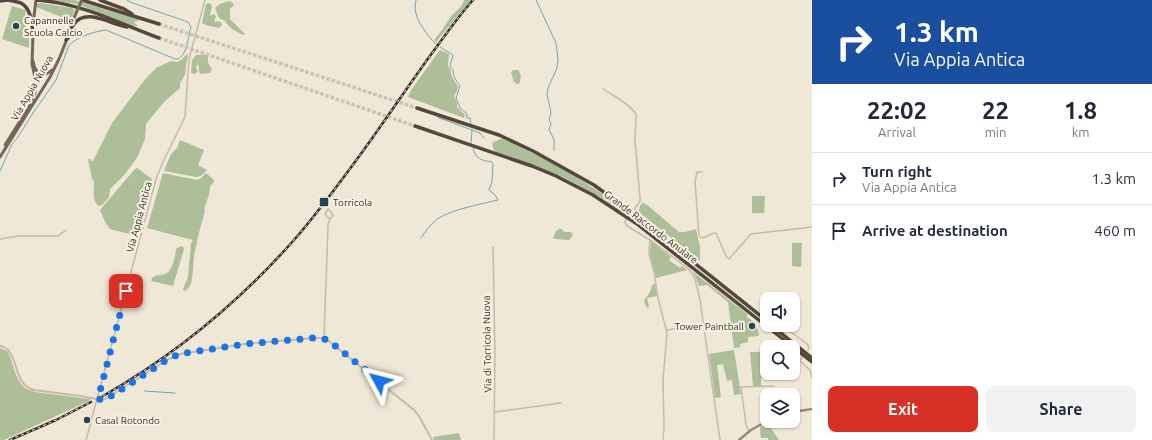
<!DOCTYPE html>
<style>
:root{--surface:#fff;--page:#f2f2f3;--text:#1f2937;--muted:#747a83;--line:#e0e1e3;--accent:#d93025}
body{margin:0;font-family:Ubuntu,sans-serif;background:var(--page);color:var(--text);height:100vh;display:flex;flex-direction:column;font-size:15px;white-space:nowrap}
*{box-sizing:border-box;margin:0}
p{font-size:13px;color:var(--muted)}
.icon{flex:none;width:22px;height:22px;fill:none;stroke:currentColor;stroke-width:2;stroke-linecap:round;stroke-linejoin:round}
.map{position:relative;flex:1;overflow:hidden}
.panel{display:flex;flex-direction:column;background:var(--surface);width:340px}
.panel>*{flex:none}
.banner{background:#1a4fa0;color:#fff;overflow:hidden}
.fabs{position:absolute;left:760px;top:292px;display:grid;gap:8px}
.fabs a{display:grid;place-items:center;width:40px;height:40px;border-radius:8px;background:var(--surface);box-shadow:0 1px 3px #0004;font-size:20px}
.pin{position:absolute;display:grid;place-items:center;width:34px;height:34px;color:#fff;margin:-17px;border-radius:8px;box-shadow:0 2px 6px #0006}
.me{position:absolute;width:44px;margin:-22px;rotate:308deg;stroke-linejoin:round;filter:drop-shadow(0 0 3px #0008)}
.turn{display:flex;align-items:center;gap:14px;height:84px;padding:0 16px;font-size:18px}
.turn .icon{width:52px;height:52px;stroke-width:2.5}
.turn b{display:block;font-size:28px;line-height:34px}
.eta{display:flex;justify-content:space-evenly;align-items:center;height:68px;text-align:center}
.eta b{font-size:24px;font-weight:700;line-height:28px}
.cta{display:flex;gap:8px;margin-top:auto;padding:8px 16px}
.cta a{flex:1;height:46px;border-radius:8px;background:var(--accent);color:#fff;font-size:16px;font-weight:700;line-height:46px;text-align:center}
.cta a+a{background:var(--page);color:var(--text)}
ul{padding:0;list-style:none}
li{display:flex;align-items:center;gap:12px;height:52px;padding:0 16px;border-top:1px solid var(--line)}
li div{flex:1}
li b{display:block;font-size:15px}
li em{font-style:normal}
main{display:flex;flex:1;min-height:0}
.map>svg:first-child{display:block}
.green{fill:#acbf98}
.lines{fill:none;stroke-linecap:round;stroke-linejoin:round}
.stream{stroke:#77a2ad;stroke-width:1}
.motorway-tunnel{stroke:#cac2b3;stroke-width:3.5;stroke-dasharray:3.5 2;stroke-linecap:butt}
.minor{stroke:#c8baa4;stroke-width:1.5}
.tertiary{stroke:#c8baa4;stroke-width:2}
.secondary{stroke:#9b8975;stroke-width:2.5}
.primary{stroke:#756656;stroke-width:3}
.motorway{stroke:#54483c;stroke-width:3.5}
.rail-casing{stroke:#332c25;stroke-width:2.5}
.rail{stroke:#f8f2e3;stroke-width:1;stroke-dasharray:3;stroke-linecap:butt}
.minor-bridge{stroke:#c8baa4;stroke-width:1.5}
.primary-bridge{stroke:#756656;stroke-width:3}
.route{stroke:#1a73e8;stroke-width:7;stroke-dasharray:0 12.6}
.poi-dot{fill:#1c4854;stroke:#f8f2e3;stroke-width:1.5}
.labels{text-anchor:middle;dominant-baseline:central;stroke-width:4;stroke-linejoin:round;paint-order:stroke}
.poi-label{font-size:10px;fill:#332c25;stroke:#f8f2e3;text-anchor:start}
.street-label{font-size:10px;fill:#332c25;stroke:#f8f2e3}
</style>
<main>
<div class="map">
<svg width="812" height="440" viewBox="0 0 812 440">
<rect width="100%" height="100%" fill="#f0e8d7"/>
<g class="green">
<path d="M50,0H74L138,19L139,21H135L134,23L136,24L138,26H133L77,4Z"/>
<path d="M464,0H471L464,8L436,42L434,40C440,33 445,26 450,18C454,12 462,8 464,0Z"/>
<path d="M229,1L233,3L234,5L230,9V19L245,34L243,35C235,31 229,28 225,21L219,18L215,8L220,4Z"/>
<path d="M41,3L72,8L75,10L71,21L67,22L59,16L36,7L37,4Z"/>
<path d="M209,3L211,4L212,7L210,16L214,14L216,16L214,22L218,21L221,22L222,25L219,28L206,25L202,23L206,4Z"/>
<path d="M12,6L26,10L24,20L27,21L24,30L29,32V48L2,39Z"/>
<path d="M440,50L449,54L448,65L451,71V75L458,87L457,91L454,96L457,103V107L465,115L464,118L408,97L411,90Z"/>
<path d="M188,53L185,75L180,83V88L165,101L146,124L145,139L137,158L125,174L110,189L109,197L102,205L98,206C92,199 94,190 94,181L92,179L88,159H90L91,161H93L112,123L147,77L156,68L171,61L177,62L181,60Z"/>
<path d="M196,55H206L208,57V63L212,69L210,73L201,74L199,72V67L198,64L196,67L198,72L194,74L191,73L192,60Z"/>
<path d="M513,70H518C522,75 521,78 519,84H517L514,82L511,72Z"/>
<path d="M500,139H503C547,159 589,183 629,212L626,215L602,198L563,177L497,153L494,150L492,143Z"/>
<path d="M180,140L204,150L198,165L207,170L201,176L196,177L164,171L171,154L177,148Z"/>
<path d="M137,168L152,179L137,236L110,229L105,222L100,210L134,170Z"/>
<path d="M163,173L197,180L201,178L206,173L214,180V182L210,186C211,191 206,203 204,209L205,211L197,240V242C196,248 194,253 194,258C192,269 195,285 185,291L183,289L188,277L191,243L193,240L147,228Z"/>
<path d="M752,196H765L764,213H752Z"/>
<path d="M642,203L646,204L679,232H685L696,229L700,247V261L640,213L639,210L640,206Z"/>
<path d="M559,229H562L564,232H571L573,235L571,238L569,240L555,239L553,238L556,231Z"/>
<path d="M651,241L671,257L669,260L680,268L682,266L687,270L656,278L650,254Z"/>
<path d="M792,243H802L801,267L792,266Z"/>
<path d="M181,246L183,247L184,249L173,286L151,281L152,278C156,274 162,276 167,273C172,271 176,254 176,249Z"/>
<path d="M692,271L747,314V317L756,323L757,329H758L759,336L748,337V342L740,344V347L734,348L728,302L707,285L699,286L695,276Z"/>
<path d="M653,284H655L657,296L647,298L649,307L647,308L644,302L645,299L650,292Z"/>
<path d="M0,348L7,351L9,354C13,364 16,381 25,388C28,390 31,390 35,392L89,399L91,400L4,440H0Z"/>
<path d="M734,350L741,394L734,395L732,380L727,381L723,364L717,365L721,397L715,398L709,354Z"/>
<path d="M750,352H765L767,373H768V377L761,378V386H753Z"/>
<path d="M767,422L768,424L779,440H768V438H761C760,429 758,426 767,422Z"/>
<path d="M459,433L461,440H434L433,437Z"/>
</g>
<g class="lines">
<g class="stream">
<path d="M416,0C413,12 418,21 425,31C428,35 431,40 436,44"/>
<path d="M536,0L556,43L558,59L557,68L548,88L547,94L551,113L549,120L551,124L549,130L554,139V150"/>
<path d="M440,47L453,55L450,66L453,70L454,77L460,86L456,98L460,108L467,114V118H470L471,123"/>
<path d="M437,116L439,118L445,120L480,133L484,138"/>
<path d="M471,143L472,130"/>
<path d="M0,171L12,144L18,137L31,116L56,80L69,45C79,36 93,32 106,30L175,59C187,60 188,36 191,27L188,22L130,2L127,0"/>
<path d="M421,238C425,232 430,225 435,221C447,210 482,204 498,200L495,195L489,190L492,182L493,164L492,162C481,160 476,160 473,148"/>
<path d="M144,391L175,393"/>
</g>
<g class="motorway-tunnel">
<path d="M159,24L417,108"/>
<path d="M159,38L415,126"/>
</g>
<g class="minor">
<path d="M66,38L72,19"/>
<path d="M603,89C612,95 632,105 636,115L635,140L640,198V201L634,210"/>
<path d="M702,172H697L695,182L699,236L702,238L714,233H716L726,256L729,259L751,234L812,227"/>
<path d="M330,219L325,214L328,209L330,211"/>
<path d="M626,219L625,222L626,225L653,242L690,270L695,279L700,300L720,440"/>
<path d="M0,239L19,236H58L66,230"/>
<path d="M650,240L649,254L654,272L658,298L667,333L663,381L664,427L663,440"/>
<path d="M493,247L495,353L494,440"/>
<path d="M763,313L767,315"/>
<path d="M781,325L807,344L809,347L808,350"/>
<path d="M667,330L704,325"/>
<path d="M324,338L328,225L329,221L333,215L330,211"/>
<path d="M802,357L800,361L810,370L812,378"/>
<path d="M495,412L561,403"/>
<path d="M749,431L746,425L741,387L774,386"/>
<path d="M86,440L156,179L163,162L185,117L189,59L205,0"/>
</g>
<path class="tertiary" d="M0,346C20,349 11,384 34,390L81,396L101,400L105,399L110,396L167,360L180,354L245,344L313,338H324L330,342L414,410L419,416L432,440"/>
<g class="secondary">
<path d="M793,412L812,409"/>
<path d="M739,440L751,430L767,421"/>
</g>
<g class="primary">
<path d="M33,24L36,0"/>
<path d="M70,28L77,11"/>
<path d="M33,61C35,73 42,79 52,70"/>
<path d="M5,145L32,102L35,92L36,82L32,64L33,34"/>
<path d="M0,157L50,77L59,59L67,39"/>
</g>
<g class="motorway">
<path d="M9,0C13,1 18,2 21,3C32,9 32,25 33,36"/>
<path d="M37,0C81,3 118,23 159,38"/>
<path d="M82,0L159,24"/>
<path d="M100,0L124,9L132,14"/>
<path d="M0,1L8,0"/>
<path d="M66,40L68,38C70,34 71,28 74,24C86,7 112,25 127,27"/>
<path d="M417,108L499,135L533,151L594,185L623,206L767,321"/>
<path d="M415,126L532,166L556,176L593,195L637,224L793,347"/>
<path d="M771,325L812,358"/>
<path d="M793,347L812,362"/>
</g>
<g class="rail-casing">
<g id="rail">
<path d="M103,396C175,355 239,302 294,240C321,209 344,177 368,144C388,116 407,88 427,60C442,40 456,19 473,0"/>
<path d="M10,440L56,420L91,402"/>
</g>
</g>
<use href="#rail" class="rail"/>
<path class="minor-bridge" d="M78,5L80,0"/>
<path class="primary-bridge" d="M77,11L82,0"/>
</g>
<g class="lines">
<path class="route" d="M126,291L98,399L103,400L108,398L165,361L179,354L245,344L313,338H321L328,340L379,381"/>
</g>
<g class="poi-dot">
<circle cx="16" cy="26" r="4"/>
<rect x="319" y="197" width="10" height="10" rx="2"/>
<circle cx="752" cy="326" r="4"/>
<circle cx="87" cy="420" r="4"/>
</g>
<g class="labels">
<g class="poi-label">
<text x="24" y="20">Capannelle<tspan x="24" dy="12">Scuola Calcio</tspan></text>
<text x="333" y="202">Torricola</text>
<text x="744" y="326" text-anchor="end">Tower Paintball</text>
<text x="95" y="420">Casal Rotondo</text>
</g>
<g class="street-label">
<text transform="translate(32 88) rotate(-60)">Via Appia Nuova</text>
<text transform="translate(139 217) rotate(-75)">Via Appia Antica</text>
<text transform="translate(651 227) rotate(37)">Grande Raccordo Anulare</text>
<text transform="translate(487 344) rotate(-91)">Via di Torricola Nuova</text>
</g>
</g>
</svg>
<div class="fabs">
<a><svg class="icon" aria-label="sound" viewBox="0 0 24 24"><path d="M4 9h4l5-4v14l-5-4H4zM17 9q2 3 0 6"/></svg></a>
<a><svg class="icon" aria-label="search" viewBox="0 0 24 24"><circle cx="10" cy="10" r="6"/><path d="M15 15l6 6"/></svg></a>
<a><svg class="icon" aria-label="layers" viewBox="0 0 24 24"><path d="M12 4l9 5-9 5-9-5zM3 14l9 5 9-5"/></svg></a>
</div>
<div class="pin" style="left:126px;top:291px;background:#d93025"><svg class="icon" aria-label="arrive" viewBox="0 0 24 24"><path d="M6 21V4h12l-3 4 3 4H6"/></svg></div>
<svg class="me" style="left:379px;top:381px" viewBox="-20 -20 40 40"><path d="M0-17L14 15 0 8-14 15z" fill="#1a73e8" stroke="#fff" stroke-width="4"/></svg>
</div>
<section class="panel">
<div class="banner">
<div class="turn"><svg class="icon" aria-label="right" viewBox="0 0 24 24"><path d="M7 20v-9h11M14 6l5 5-5 5"/></svg><div><b>1.3 km</b>Via Appia Antica</div></div>
</div>
<div class="eta">
<div><b>22:02</b><p>Arrival</p></div>
<div><b>22</b><p>min</p></div>
<div><b>1.8</b><p>km</p></div>
</div>
<ul>
<li><svg class="icon" aria-label="right" viewBox="0 0 24 24"><path d="M7 20v-9h11M14 6l5 5-5 5"/></svg><div><b>Turn right</b><p>Via Appia Antica</p></div><em>1.3 km</em></li>
<li><svg class="icon" aria-label="arrive" viewBox="0 0 24 24"><path d="M6 21V4h12l-3 4 3 4H6"/></svg><div><b>Arrive at destination</b></div><em>460 m</em></li>
</ul>
<div class="cta"><a>Exit</a><a>Share</a></div>
</section>
</main>
